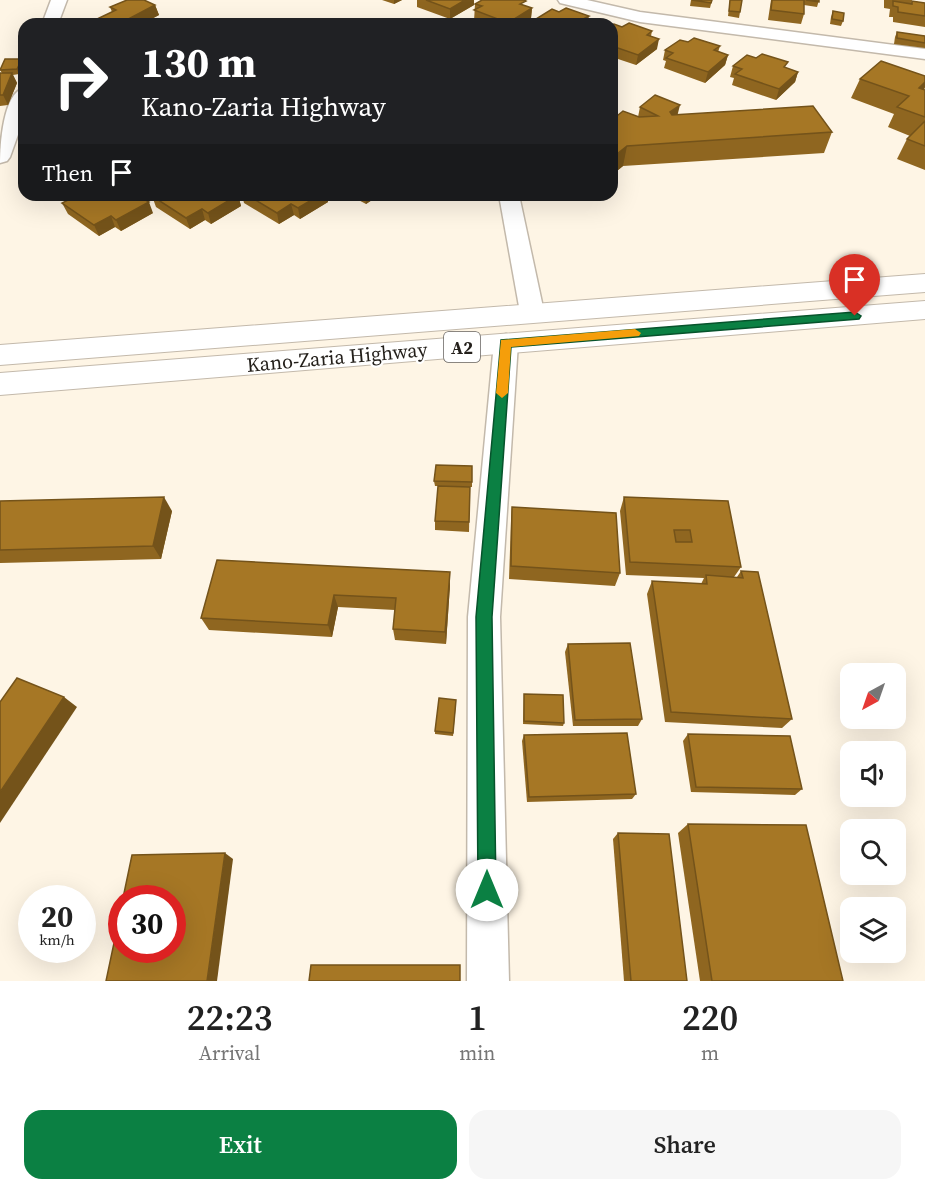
<!DOCTYPE html>
<style>
:root{--surface:#fff;--page:#f6f6f6;--text:#222;--muted:#767676;--accent:#0b8043}
body{margin:0;font-family:"Source Serif 4",serif;background:var(--page);color:var(--text);height:100vh;display:flex;flex-direction:column;font-size:22px;white-space:nowrap}
*{box-sizing:border-box;margin:0}
p{font-size:20px;color:var(--muted)}
.icon{flex:none;width:33px;height:33px;fill:none;stroke:currentColor;stroke-width:2;stroke-linecap:round;stroke-linejoin:round}
.map{position:relative;height:981px;overflow:hidden}
.sheet{display:flex;flex-direction:column;background:var(--surface);flex:1}
.sheet>*{flex:none}
.guide{position:absolute;left:18px;top:18px;width:600px;height:183px;border-radius:18px;box-shadow:0 6px 24px #0002;background:#202124;color:#fff;overflow:hidden}
.needle{width:39px;rotate:220deg}
.fabs{position:absolute;left:840px;top:663px;display:grid;gap:12px}
.fabs a{display:grid;place-items:center;width:66px;height:66px;border-radius:12px;background:var(--surface);box-shadow:0 6px 24px #0002;font-size:30px}
.speed{position:absolute;left:18px;top:885px;display:flex;gap:12px;font-size:30px;font-weight:700;text-align:center}
.speed>*{display:grid;place-content:center;width:78px;height:78px;border-radius:50%;background:var(--surface);box-shadow:0 6px 24px #0002;line-height:1}
.speed small{font-size:15px;font-weight:400}
.speed .limit{border:9px solid #d22;background:#fff;color:#111}
.pin{position:absolute;display:grid;place-items:center;width:51px;height:51px;color:#fff;margin:-62px -26px;border-radius:50% 50% 50% 0;rotate:-45deg;box-shadow:0 0 6px #0007}
.pin .icon{rotate:45deg}
.me{position:absolute;width:66px;margin:-33px;rotate:0deg;stroke-linejoin:round;filter:drop-shadow(0 0 4px #0008)}
.turn{display:flex;align-items:center;gap:21px;height:126px;padding:0 24px;font-size:27px}
.turn .icon{width:78px;height:78px;stroke-width:2.5}
.turn b{display:block;font-size:42px;line-height:51px}
.then{display:flex;align-items:center;height:57px;padding:0 24px;background:#0003;gap:12px;font-size:22px}
.eta{display:flex;justify-content:space-evenly;align-items:center;height:102px;text-align:center}
.eta b{font-size:36px;font-weight:600;line-height:42px}
.primary-button{display:flex;gap:12px;margin-top:auto;padding:12px 24px}
.primary-button a{flex:1;height:69px;border-radius:18px;background:var(--accent);color:#fff;font-size:24px;font-weight:600;line-height:69px;text-align:center}
.primary-button a+a{background:var(--page);color:var(--text)}
.map>svg:first-child{display:block}
.lines{fill:none;stroke-linecap:round;stroke-linejoin:round}
.minor-casing{stroke:#c3b9ab;stroke-width:3}
.highway-casing{stroke:#c3b9ab;stroke-width:2}
.minor{fill:#fff;fill-rule:evenodd}
.highway{fill:#fff;fill-rule:evenodd}
.wall{fill:#8f6620}
.shaded-wall{fill:#74531a}
.building{fill:#a67725;stroke:#74531a;stroke-width:1.5;fill-rule:evenodd}
.route{fill:#0b8043;stroke:#07532c;stroke-width:1.5}
.slow{fill:#f59e0b}
.labels{text-anchor:middle;dominant-baseline:central;stroke-width:4.5;stroke-linejoin:round;paint-order:stroke}
.shield{fill:#fff;stroke:#65625f;stroke-width:1.5}
.shield-label{font-size:18px;font-weight:bold;fill:#231f1a}
.street-label{font-size:20px;fill:#231f1a;stroke:#fff}
</style>
<div class="map">
<svg width="925" height="981" viewBox="0 0 925 981">
<rect width="100%" height="100%" fill="#fef5e5"/>
<g class="lines">
<g class="minor-casing">
<g id="minor">
<path d="M51,0H67L58,24H42Z"/>
<path d="M558,0H587L640,12L925,49V59L640,22L560,3Z"/>
<path d="M24,88V118L10,157L7,161L0,163C0,145 3,93 24,88Z"/>
<path d="M499,195H519L544,312L540,318L532,320L524,318L520,312Z"/>
<path d="M506,334L515,337L518,343L500,617L509,981H467L468,617L494,343L497,337Z"/>
</g>
</g>
<g class="highway-casing">
<g id="highway">
<path d="M925,274V292L0,365V345Z"/>
<path d="M925,301V319L0,395V373Z"/>
</g>
</g>
<use href="#minor" class="minor"/>
<use href="#highway" class="highway"/>
</g>
<g class="wall">
<path d="M382,0H402L394,4Z"/>
<path d="M417,0H474V5L450,19L417,7Z"/>
<path d="M691,0H712L710,8L690,6Z"/>
<path d="M730,0H742L739,18L728,16Z"/>
<path d="M771,0H819L817,7L804,5V14L801,24L768,20Z"/>
<path d="M884,0H912L911,3L912,1L925,3V27L893,22V17H889L890,9L884,8Z"/>
<path d="M475,4L526,6L532,8L531,18L522,24H483L474,21Z"/>
<path d="M155,5L159,15L142,24H96L95,20L112,12L110,7Z"/>
<path d="M833,11L843,21L841,26L830,24L831,17Z"/>
<path d="M559,12L589,16L588,21L595,24H536V19Z"/>
<path d="M612,25L652,31L651,36L657,49L636,65L612,57Z"/>
<path d="M897,32L925,36V48L894,44L895,37Z"/>
<path d="M688,42L720,46L718,52L728,55L725,65L705,83L664,68L666,61L663,60L665,50Z"/>
<path d="M22,59L19,74L13,75L17,83L8,105L0,106V73H2L0,70Z"/>
<path d="M733,66L787,68L798,72L795,82L776,100L732,85L734,78L730,77Z"/>
<path d="M925,76V87L924,90H925V170L897,159L907,139L910,136L888,127L894,114L851,98L860,79Z"/>
<path d="M640,107L677,115L832,132L824,153L623,166L612,175L638,117Z"/>
<path d="M238,195L241,206L211,224L205,220L190,229L156,207L152,196Z"/>
<path d="M242,195H327L328,202L300,219L294,215L279,224L244,203Z"/>
<path d="M349,195H392L385,200L378,196L366,204Z"/>
<path d="M62,203L153,213L121,231L115,227L99,236L68,214Z"/>
<path d="M472,466V487L435,486L434,481Z"/>
<path d="M470,487L469,532L435,530V521Z"/>
<path d="M624,497L728,501L741,567L734,577H737L741,571L792,719L782,728L665,722L647,594L652,581L701,584L704,578L626,575L620,511Z"/>
<path d="M0,501L172,511L161,559L0,563Z"/>
<path d="M512,507L620,573L615,586L509,579L511,521Z"/>
<path d="M217,560L450,585L446,644L395,640L393,629L395,610L338,607L332,637L209,630L201,618Z"/>
<path d="M568,644L642,719L638,726H573L565,652Z"/>
<path d="M524,694L564,723L563,726L523,724Z"/>
<path d="M456,704L453,736L435,734V731Z"/>
<path d="M688,734L802,789L795,795L691,792L683,741Z"/>
<path d="M524,735L636,794L632,799L527,802L522,741Z"/>
<path d="M688,824L843,981H700L678,833Z"/>
<path d="M618,833L687,981H624L613,839Z"/>
</g>
<g class="shaded-wall">
<path d="M394,0H402L394,4Z"/>
<path d="M463,0H474V5L450,19V9Z"/>
<path d="M155,5L159,15L142,24H119Z"/>
<path d="M532,8L531,18L522,24H508V23Z"/>
<path d="M659,39L657,49L636,65L638,55Z"/>
<path d="M728,55L725,65L705,83L708,72Z"/>
<path d="M22,59L24,64L19,74L17,69Z"/>
<path d="M798,72L795,82L776,100L779,89Z"/>
<path d="M12,73L17,83L8,105L3,95Z"/>
<path d="M925,82V87L920,97L919,88Z"/>
<path d="M680,105L675,125L670,112Z"/>
<path d="M627,146L623,166L612,175V158Z"/>
<path d="M238,195L241,206L211,224L208,213Z"/>
<path d="M320,195H327L328,202L300,219L298,208Z"/>
<path d="M365,195H378V196L366,204Z"/>
<path d="M385,195H392L385,200Z"/>
<path d="M149,202L153,213L121,231L116,220Z"/>
<path d="M291,204L294,215L279,224L277,213Z"/>
<path d="M202,209L205,220L190,229L186,218Z"/>
<path d="M111,216L115,227L99,236L94,225Z"/>
<path d="M164,497L172,511L161,559L153,546Z"/>
<path d="M450,572V585L446,644L445,632Z"/>
<path d="M334,595L338,607L332,637L328,625Z"/>
<path d="M64,697L77,707L0,823V792Z"/>
<path d="M225,853L233,859L217,981H207Z"/>
</g>
<g class="building">
<path d="M127,0H144L155,5L119,24H104L95,20L116,10L110,7Z"/>
<path d="M426,0H465L450,9Z"/>
<path d="M482,0H524L526,1L520,4L532,8L508,23L474,10L482,6L475,4Z"/>
<path d="M692,0H712L711,3Z"/>
<path d="M730,0H742L740,12L729,11Z"/>
<path d="M772,0H804V14L771,10Z"/>
<path d="M806,0H819V2Z"/>
<path d="M893,1L912,4V1L925,3V16L898,12V7L893,6Z"/>
<path d="M566,8L589,16L583,19L595,23L539,24L544,21L536,19L552,9L559,12Z"/>
<path d="M833,11L844,13L843,21L832,19Z"/>
<path d="M629,23L652,31L647,35L659,39L638,55L612,46V25L614,24L622,27Z"/>
<path d="M897,32L925,36V43L897,38Z"/>
<path d="M694,38L720,46L714,50L728,55L708,72L666,58L673,53L665,50L680,40L688,42Z"/>
<path d="M762,54L788,62L784,67L798,72L779,89L735,74L742,69L733,66L747,55L756,58Z"/>
<path d="M5,59H22L17,69L0,70Z"/>
<path d="M881,61L925,76V82L919,88L925,90V117L897,107L909,96L860,79Z"/>
<path d="M0,73H12L3,95H0Z"/>
<path d="M655,95L680,105L670,112L672,115L813,106L832,132L627,146L612,158V120L623,111L639,117L658,116L640,107Z"/>
<path d="M925,121V146L907,139Z"/>
<path d="M78,195H137L149,202L116,220L111,216L94,225L62,203Z"/>
<path d="M155,195H238L208,213L202,209L186,218L152,196Z"/>
<path d="M247,195H320L298,208L291,204L277,213Z"/>
<path d="M436,465L472,466V482L434,481Z"/>
<path d="M438,486L470,487L469,522L435,521Z"/>
<path d="M164,497L153,546L0,550V501Z"/>
<path d="M624,497L728,501L741,567L630,562ZM674,530H690L692,542H676Z"/>
<path d="M512,507L616,513L620,573L511,566Z"/>
<path d="M217,560L450,572L445,632L393,629L396,598L334,595L328,625L201,618Z"/>
<path d="M741,571L758,572L792,719L671,712L652,581L707,584L706,575L743,578Z"/>
<path d="M630,643L642,719L575,720L568,644Z"/>
<path d="M17,678L64,697L0,792V702Z"/>
<path d="M524,694L563,695L564,723L524,721Z"/>
<path d="M439,698L456,700L453,733L435,731Z"/>
<path d="M627,733L636,794L529,797L524,735Z"/>
<path d="M688,734L790,736L802,789L696,787Z"/>
<path d="M688,824L806,825L843,981H712Z"/>
<path d="M618,833L669,834L687,981H631Z"/>
<path d="M225,853L207,981H106L122,905V950H172V898H123L132,855Z"/>
<path d="M311,965H460V981H309Z"/>
</g>
<path class="route" d="M855,312L861,316L859,319L511,347L492,617L496,890L494,897L487,899L480,897L478,890L476,617L501,340Z"/>
<path class="slow" d="M635,329L641,333L639,336L511,347L508,393L502,398L496,393L501,340Z"/>
<g class="labels">
<rect class="shield" x="444" y="332" width="36" height="30" rx="4.5"/>
<g class="shield-label">
<text x="462" y="347">A2</text>
</g>
<g class="street-label">
<text transform="translate(337 357) rotate(-5)">Kano-Zaria Highway</text>
</g>
</g>
</svg>
<div class="fabs">
<a><svg class="needle" viewBox="-14 -14 28 28"><path d="M0-13l5 13h-10z" fill="#e53935"/><path d="M0 13l5-13h-10z" fill="#767676"/></svg></a>
<a><svg class="icon" aria-label="sound" viewBox="0 0 24 24"><path d="M4 9h4l5-4v14l-5-4H4zM17 9q2 3 0 6"/></svg></a>
<a><svg class="icon" aria-label="search" viewBox="0 0 24 24"><circle cx="10" cy="10" r="6"/><path d="M15 15l6 6"/></svg></a>
<a><svg class="icon" aria-label="layers" viewBox="0 0 24 24"><path d="M12 4l9 5-9 5-9-5zM3 14l9 5 9-5"/></svg></a>
</div>
<div class="speed"><div>20<small>km/h</small></div><div class="limit">30</div></div>
<div class="pin" style="left:855px;top:316px;background:#d93025"><svg class="icon" aria-label="arrive" viewBox="0 0 24 24"><path d="M6 21V4h12l-3 4 3 4H6"/></svg></div>
<svg class="me" style="left:487px;top:890px" viewBox="-20 -20 40 40"><circle r="19" fill="#fff"/><path d="M0-13L10 11 0 6-10 11z" fill="#0b8043"/></svg>
<div class="guide">
<div class="turn"><svg class="icon" aria-label="right" viewBox="0 0 24 24"><path d="M7 20v-9h11M14 6l5 5-5 5"/></svg><div><b>130 m</b>Kano-Zaria Highway</div></div>
<div class="then">Then<svg class="icon" aria-label="arrive" viewBox="0 0 24 24"><path d="M6 21V4h12l-3 4 3 4H6"/></svg></div>
</div>
</div>
<section class="sheet">
<div class="eta">
<div><b>22:23</b><p>Arrival</p></div>
<div><b>1</b><p>min</p></div>
<div><b>220</b><p>m</p></div>
</div>
<div class="primary-button"><a>Exit</a><a>Share</a></div>
</section>
